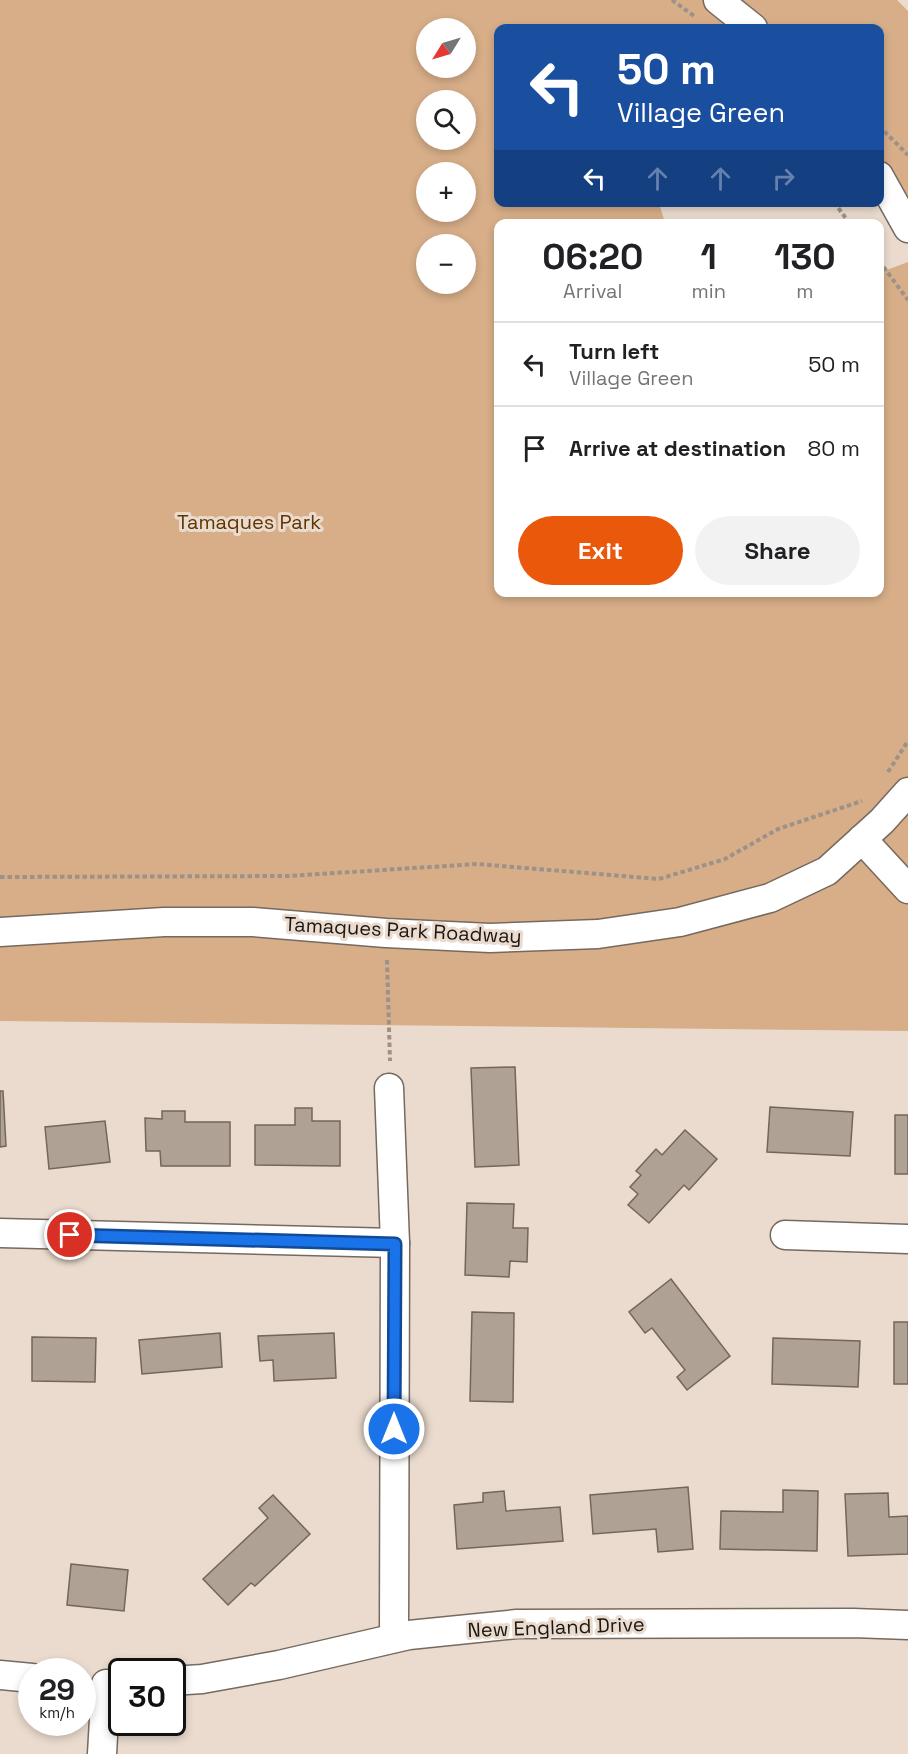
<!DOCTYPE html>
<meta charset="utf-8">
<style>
:root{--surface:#fff;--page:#f2f2f2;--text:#202124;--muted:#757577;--line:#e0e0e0;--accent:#ea580c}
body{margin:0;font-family:"Space Grotesk",sans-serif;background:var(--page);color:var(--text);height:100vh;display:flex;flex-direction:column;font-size:22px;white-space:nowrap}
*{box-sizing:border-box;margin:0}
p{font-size:20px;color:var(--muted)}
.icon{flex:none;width:33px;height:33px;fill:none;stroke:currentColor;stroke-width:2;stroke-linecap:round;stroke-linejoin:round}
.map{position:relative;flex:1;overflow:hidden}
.sheet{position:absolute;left:494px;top:219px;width:390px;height:378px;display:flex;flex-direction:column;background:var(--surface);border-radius:12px;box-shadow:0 3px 9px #0003}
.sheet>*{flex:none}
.banner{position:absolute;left:494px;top:24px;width:390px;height:183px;border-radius:12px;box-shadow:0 3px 9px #0003;background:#1a4fa0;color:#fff;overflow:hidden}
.needle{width:39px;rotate:233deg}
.buttons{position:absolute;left:416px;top:18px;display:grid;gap:12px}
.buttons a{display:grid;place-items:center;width:60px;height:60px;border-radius:50%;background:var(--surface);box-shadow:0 3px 9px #0003;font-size:30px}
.speed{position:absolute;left:18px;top:1658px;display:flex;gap:12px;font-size:30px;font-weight:700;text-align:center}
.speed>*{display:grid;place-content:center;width:78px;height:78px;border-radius:50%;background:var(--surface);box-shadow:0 3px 9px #0003;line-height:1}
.speed small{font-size:15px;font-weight:400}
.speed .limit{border:3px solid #111;border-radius:9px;background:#fff;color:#111}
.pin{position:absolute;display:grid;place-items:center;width:51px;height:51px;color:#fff;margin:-26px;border:3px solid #fff;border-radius:50%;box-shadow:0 2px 6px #0007}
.me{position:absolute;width:66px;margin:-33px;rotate:0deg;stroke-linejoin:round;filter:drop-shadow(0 0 4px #0008)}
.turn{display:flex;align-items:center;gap:21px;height:126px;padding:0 24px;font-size:27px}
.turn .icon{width:78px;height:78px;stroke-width:2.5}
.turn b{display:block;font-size:42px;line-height:51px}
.lanes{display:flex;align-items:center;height:57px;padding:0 24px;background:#0003;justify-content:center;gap:30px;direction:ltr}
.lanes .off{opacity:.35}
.eta{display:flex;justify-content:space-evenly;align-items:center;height:102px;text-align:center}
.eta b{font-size:36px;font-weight:800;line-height:42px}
.primary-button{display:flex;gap:12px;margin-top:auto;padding:12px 24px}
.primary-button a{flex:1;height:69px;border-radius:36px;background:var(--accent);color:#fff;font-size:24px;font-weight:800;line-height:69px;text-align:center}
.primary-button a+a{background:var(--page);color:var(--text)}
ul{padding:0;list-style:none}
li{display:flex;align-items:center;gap:18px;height:84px;padding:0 24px;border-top:2px solid var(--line)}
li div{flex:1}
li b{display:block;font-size:22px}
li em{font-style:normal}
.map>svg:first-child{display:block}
.green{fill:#d7ae88;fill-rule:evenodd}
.building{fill:#afa194;stroke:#73665a;stroke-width:1.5}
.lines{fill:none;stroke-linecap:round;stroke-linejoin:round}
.minor-casing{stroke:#76695e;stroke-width:31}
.path{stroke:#9d9288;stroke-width:4;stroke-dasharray:4.5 3;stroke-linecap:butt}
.minor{stroke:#fff;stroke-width:28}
.route-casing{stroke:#114b97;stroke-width:15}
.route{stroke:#1a73e8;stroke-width:10}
.labels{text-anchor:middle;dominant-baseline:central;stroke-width:6;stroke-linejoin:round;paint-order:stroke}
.park-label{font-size:20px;fill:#5f3500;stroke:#eadbce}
.street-label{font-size:20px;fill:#1c1712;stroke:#eadbce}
</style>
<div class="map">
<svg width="908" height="1754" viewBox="0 0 908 1754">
<rect width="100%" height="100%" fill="#eadbce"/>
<g class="green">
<path d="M0,0H714L726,28H498V202L659,203L665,223L498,224V592H879V273L908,262V1031L0,1021ZM426,28H465V68H426ZM426,100H465V140H426ZM426,172H465V212H426ZM426,244H465V284H426Z"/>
<path d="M732,0H897L908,11V210L879,175V28H756Z"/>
</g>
<g class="building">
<path d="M515,1067L519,1165L475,1167L471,1068Z"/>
<path d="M0,1091H3L6,1146L0,1147Z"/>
<path d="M770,1107L853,1112L850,1156L767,1152Z"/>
<path d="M295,1108H312V1121H340V1166L255,1165V1125H295Z"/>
<path d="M162,1111H185V1122H230V1166H161L160,1151H146L145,1118L162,1119Z"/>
<rect x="895" y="1115" width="13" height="59"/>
<path d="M105,1121L110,1162L49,1169L45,1127Z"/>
<path d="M685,1130L717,1159L689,1190L684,1185L649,1223L628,1205L638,1194L630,1187L641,1175L636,1171L656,1149L662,1155Z"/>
<path d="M467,1203L514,1204L513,1228H528L527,1262L510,1261L509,1277L465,1275Z"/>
<path d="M671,1279L730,1356L687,1390L677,1377L685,1370L652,1328L645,1333L629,1312Z"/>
<path d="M472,1312L514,1313L513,1402L470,1401Z"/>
<rect x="894" y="1322" width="14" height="62"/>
<path d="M220,1333L222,1367L142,1374L139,1340Z"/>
<path d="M334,1333L336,1378L274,1381L273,1360L260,1361L258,1336Z"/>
<path d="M32,1337L96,1338L95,1382L32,1381Z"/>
<path d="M773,1338L860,1341L858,1387L772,1384Z"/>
<path d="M688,1487L693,1549L658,1552L656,1529L593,1534L590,1495Z"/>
<path d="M783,1490L818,1491L817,1551L720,1549L721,1511L783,1512Z"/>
<path d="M504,1491L506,1511L560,1507L563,1541L457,1549L454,1505L483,1502V1493Z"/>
<path d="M888,1493L889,1517L908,1516V1554L848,1556L845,1494Z"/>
<path d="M273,1495L310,1534L255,1586L251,1583L228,1605L203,1579L268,1518L259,1508Z"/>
<path d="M71,1564L128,1570L124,1611L67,1605Z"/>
</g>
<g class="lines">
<g class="minor-casing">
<g id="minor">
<path d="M718,0L753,28"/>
<path d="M879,176L908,228"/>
<path d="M862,839L908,889"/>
<path d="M0,932L164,922H253L386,933L490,938L598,934L680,922L770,898L827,871L882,821L908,792"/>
<path d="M389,1088L395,1243L394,1638"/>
<path d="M0,1233L395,1243"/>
<path d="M785,1235L908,1239"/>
<path d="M0,1675L32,1678"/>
<path d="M172,1681L202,1679L279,1665L409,1635L517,1624L853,1623L908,1625"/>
<path d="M102,1754L106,1684"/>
</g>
</g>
<g class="path">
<path d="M672,0L694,16"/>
<path d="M879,126L908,155"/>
<path d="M834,202L850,224"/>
<path d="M879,261L908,300"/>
<path d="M888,772L908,741"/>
<path d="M0,877L288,876L477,864L659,879L725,859L778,829L862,801"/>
<path d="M387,960L390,1061"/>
</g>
<use href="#minor" class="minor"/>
</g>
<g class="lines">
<g class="route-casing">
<path id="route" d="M70,1235L395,1244L394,1429"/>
</g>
<use href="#route" class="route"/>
</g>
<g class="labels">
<g class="park-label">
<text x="249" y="522">Tamaques Park</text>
</g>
<g class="street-label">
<text transform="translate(403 930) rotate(3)">Tamaques Park Roadway</text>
<text transform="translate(556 1627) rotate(-2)">New England Drive</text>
</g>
</g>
</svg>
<div class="buttons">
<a><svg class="needle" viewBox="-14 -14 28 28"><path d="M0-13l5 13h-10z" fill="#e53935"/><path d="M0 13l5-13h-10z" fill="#757577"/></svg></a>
<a><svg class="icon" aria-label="search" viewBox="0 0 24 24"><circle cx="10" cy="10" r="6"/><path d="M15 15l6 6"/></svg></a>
<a>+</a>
<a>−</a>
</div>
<div class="speed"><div>29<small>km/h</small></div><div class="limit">30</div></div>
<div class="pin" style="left:70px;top:1235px;background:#d93025"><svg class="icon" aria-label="arrive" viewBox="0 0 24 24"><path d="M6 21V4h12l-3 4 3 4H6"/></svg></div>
<svg class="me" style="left:394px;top:1429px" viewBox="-20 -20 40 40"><circle r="17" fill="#1a73e8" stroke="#fff" stroke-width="3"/><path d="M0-11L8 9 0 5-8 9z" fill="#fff"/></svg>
<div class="banner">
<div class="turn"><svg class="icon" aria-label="left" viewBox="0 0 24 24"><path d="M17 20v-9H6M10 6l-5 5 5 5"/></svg><div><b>50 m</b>Village Green</div></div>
<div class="lanes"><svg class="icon" aria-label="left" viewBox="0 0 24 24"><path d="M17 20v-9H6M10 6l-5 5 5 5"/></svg><svg class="icon off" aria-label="ahead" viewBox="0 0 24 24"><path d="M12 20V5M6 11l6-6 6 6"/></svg><svg class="icon off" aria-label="ahead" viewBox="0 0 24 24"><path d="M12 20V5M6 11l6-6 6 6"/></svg><svg class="icon off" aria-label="right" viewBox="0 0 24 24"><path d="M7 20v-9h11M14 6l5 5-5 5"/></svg></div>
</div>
<section class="sheet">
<div class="eta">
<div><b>06:20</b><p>Arrival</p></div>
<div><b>1</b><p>min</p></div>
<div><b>130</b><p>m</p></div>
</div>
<ul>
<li><svg class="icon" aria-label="left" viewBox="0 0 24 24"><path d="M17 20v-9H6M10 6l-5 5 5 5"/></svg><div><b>Turn left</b><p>Village Green</p></div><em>50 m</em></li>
<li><svg class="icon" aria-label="arrive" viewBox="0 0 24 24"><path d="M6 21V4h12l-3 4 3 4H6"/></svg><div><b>Arrive at destination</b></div><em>80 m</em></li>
</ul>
<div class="primary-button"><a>Exit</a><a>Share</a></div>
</section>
</div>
